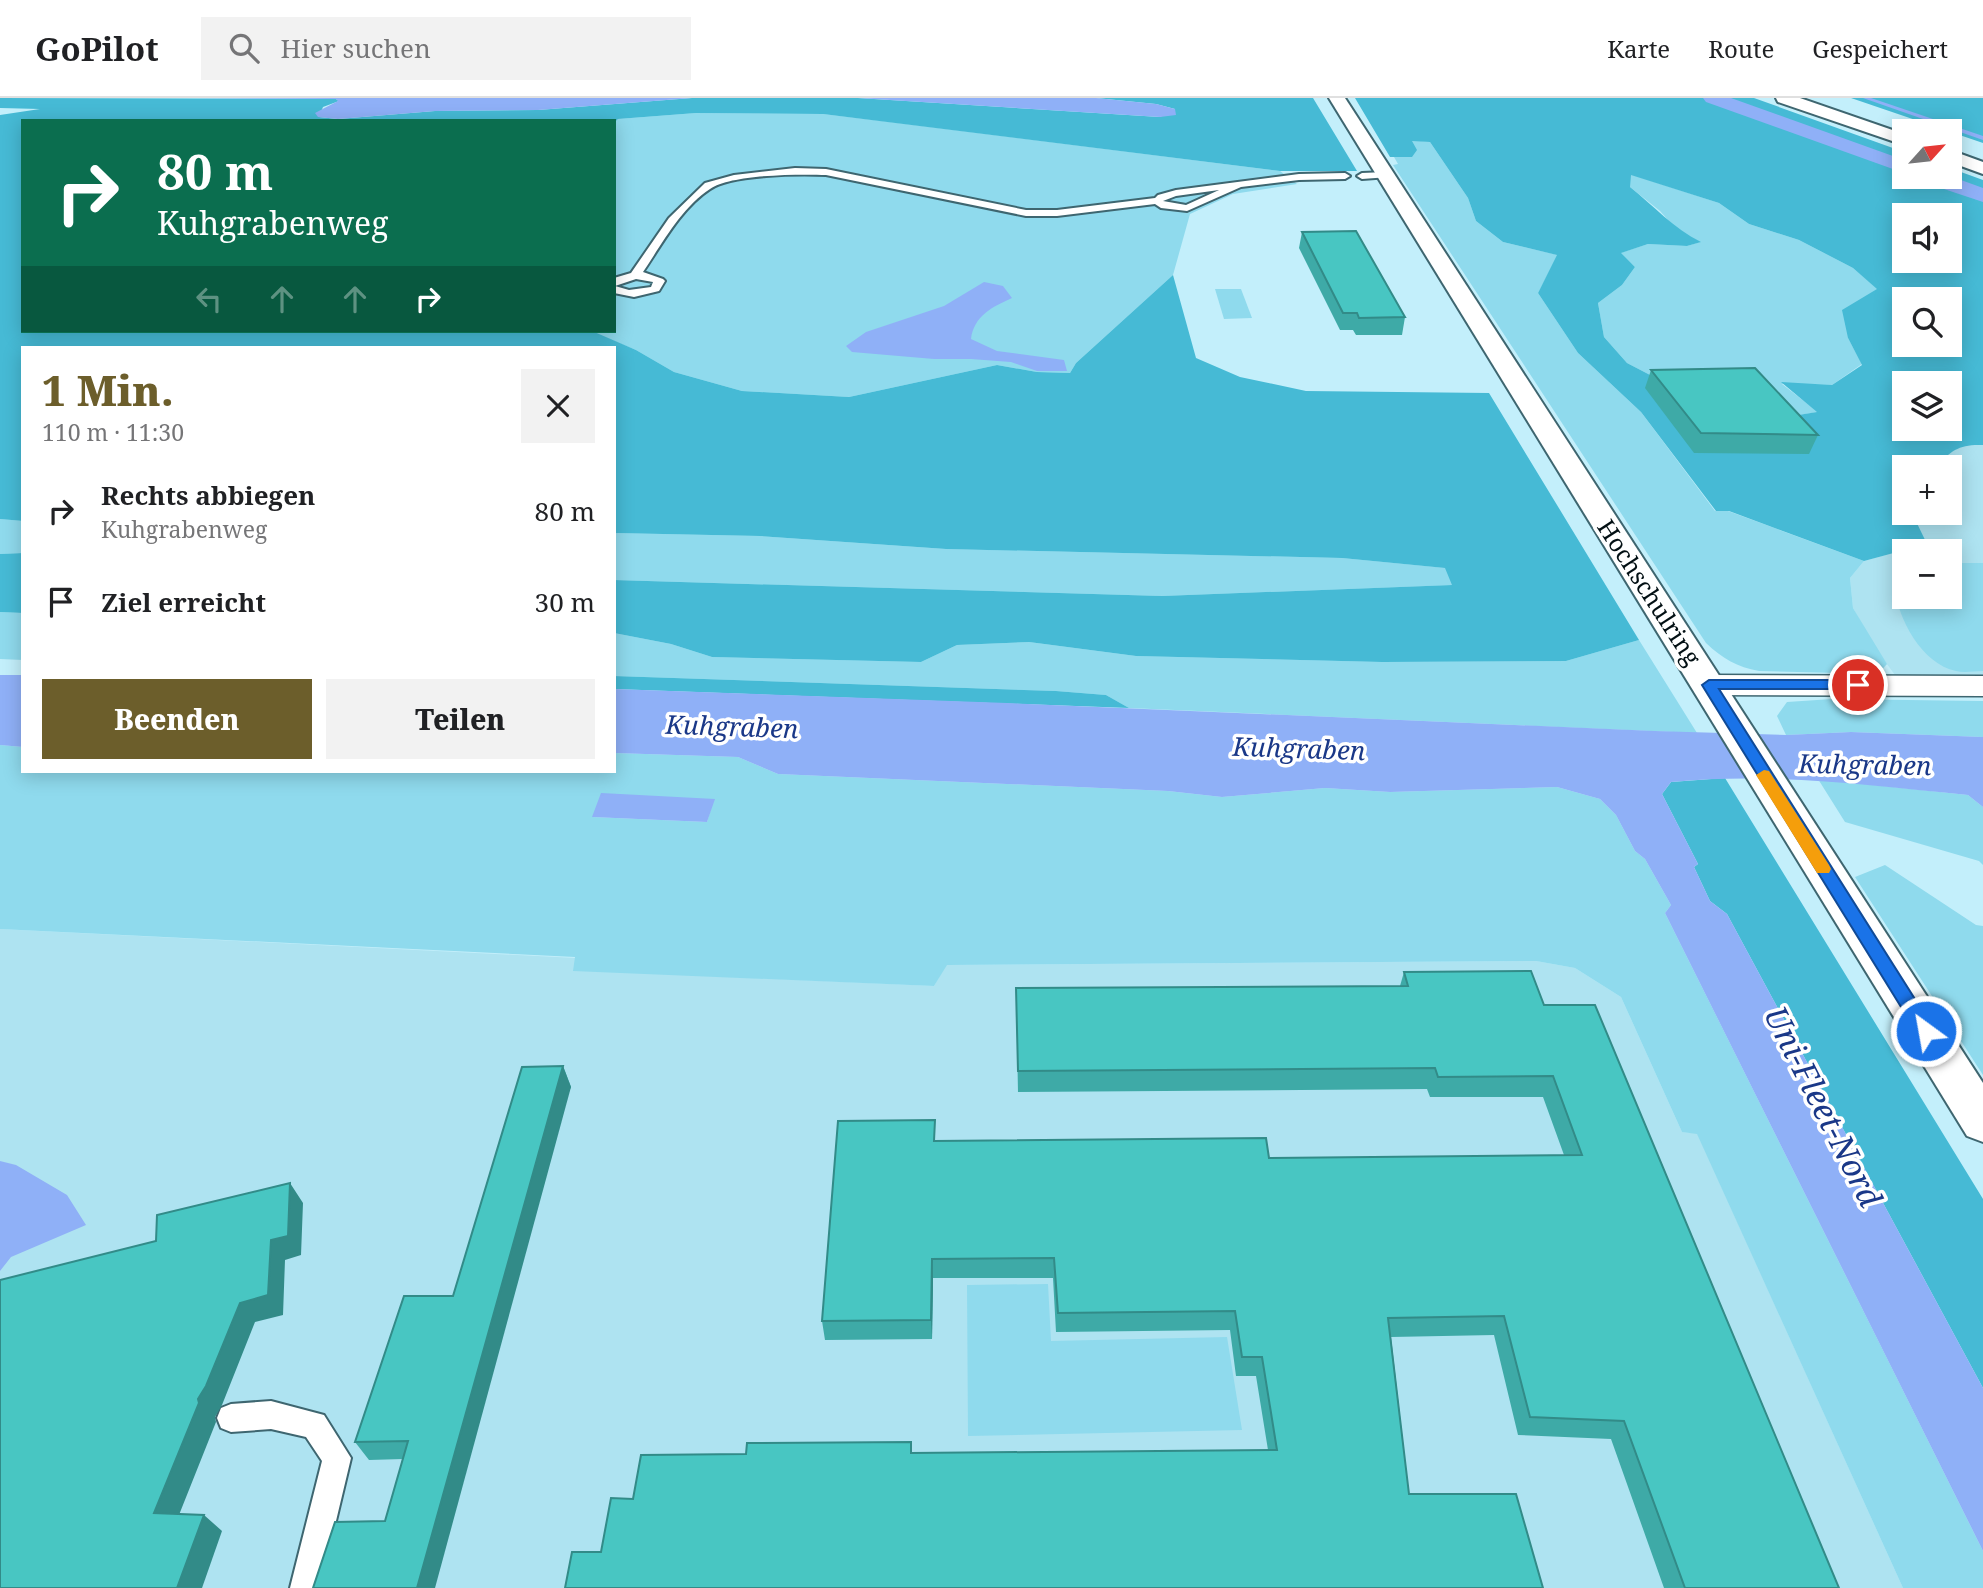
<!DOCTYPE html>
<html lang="de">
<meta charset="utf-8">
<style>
:root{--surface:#fff;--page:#f2f2f2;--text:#202124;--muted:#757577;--line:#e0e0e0;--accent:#6c5e2b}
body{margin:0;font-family:"Noto Serif",serif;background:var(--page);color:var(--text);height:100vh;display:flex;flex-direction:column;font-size:26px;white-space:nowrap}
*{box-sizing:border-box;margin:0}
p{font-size:23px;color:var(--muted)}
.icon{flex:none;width:38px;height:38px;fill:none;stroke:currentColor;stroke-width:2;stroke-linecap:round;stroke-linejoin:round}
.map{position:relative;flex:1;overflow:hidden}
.panel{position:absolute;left:21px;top:248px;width:595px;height:427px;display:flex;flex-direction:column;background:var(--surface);border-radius:0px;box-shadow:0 4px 18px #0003}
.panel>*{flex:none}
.hud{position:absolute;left:21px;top:21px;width:595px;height:214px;border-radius:0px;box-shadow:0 4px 18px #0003;background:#0b6e4f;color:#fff;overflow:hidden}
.needle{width:46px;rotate:63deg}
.controls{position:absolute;left:1892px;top:21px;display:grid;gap:14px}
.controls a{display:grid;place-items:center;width:70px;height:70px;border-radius:0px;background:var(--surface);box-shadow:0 4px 18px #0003;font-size:35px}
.pin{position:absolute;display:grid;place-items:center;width:60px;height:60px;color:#fff;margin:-30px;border:4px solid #fff;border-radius:50%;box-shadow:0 2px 7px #0007}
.me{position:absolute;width:77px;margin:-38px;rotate:328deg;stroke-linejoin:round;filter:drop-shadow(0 0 5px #0008)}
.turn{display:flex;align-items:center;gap:24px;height:147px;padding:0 21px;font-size:32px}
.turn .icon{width:91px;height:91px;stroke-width:2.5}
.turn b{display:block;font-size:49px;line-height:60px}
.lanes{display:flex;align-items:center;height:66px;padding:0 21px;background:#0003;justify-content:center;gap:35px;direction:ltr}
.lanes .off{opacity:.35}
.round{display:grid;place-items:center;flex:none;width:74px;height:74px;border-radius:0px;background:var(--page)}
.head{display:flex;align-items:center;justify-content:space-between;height:119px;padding:0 21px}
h1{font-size:42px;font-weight:800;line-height:52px;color:var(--accent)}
.primary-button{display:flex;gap:14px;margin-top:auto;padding:14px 21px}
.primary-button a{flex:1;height:80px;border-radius:0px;background:var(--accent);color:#fff;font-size:28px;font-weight:800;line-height:80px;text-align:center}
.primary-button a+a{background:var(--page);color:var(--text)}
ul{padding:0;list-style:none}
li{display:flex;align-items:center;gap:21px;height:91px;padding:0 21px}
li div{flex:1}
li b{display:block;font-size:26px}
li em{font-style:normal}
header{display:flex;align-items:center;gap:42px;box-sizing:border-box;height:98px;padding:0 35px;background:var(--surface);border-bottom:2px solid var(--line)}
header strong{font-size:33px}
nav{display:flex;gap:38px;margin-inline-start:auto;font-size:24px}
.search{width:490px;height:63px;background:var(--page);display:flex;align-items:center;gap:18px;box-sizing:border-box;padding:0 24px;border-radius:0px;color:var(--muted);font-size:26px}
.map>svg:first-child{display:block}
.built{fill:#aee3f1;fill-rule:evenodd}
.green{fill:#8fdaed;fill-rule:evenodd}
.forest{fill:#46bad5;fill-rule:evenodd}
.water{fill:#8fb0f7}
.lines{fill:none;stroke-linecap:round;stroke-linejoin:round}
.stream{fill:#8fb0f7;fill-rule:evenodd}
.canal{fill:#8fb0f7;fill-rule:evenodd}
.service-casing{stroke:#3e6670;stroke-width:4}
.minor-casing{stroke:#3e6670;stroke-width:3}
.tertiary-casing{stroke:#3e6670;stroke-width:4}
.motorway-casing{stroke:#3e6670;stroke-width:4}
.service{fill:#fff;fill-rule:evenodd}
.minor{fill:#fff;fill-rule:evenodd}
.tertiary{fill:#fff;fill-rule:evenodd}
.motorway{fill:#fff;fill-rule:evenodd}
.wall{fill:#3eaaa7}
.shaded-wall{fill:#328b88}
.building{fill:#48c6c2;stroke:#328b88;stroke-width:2}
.route{fill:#1a73e8;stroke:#114b97;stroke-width:2}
.slow{fill:#f59e0b}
.labels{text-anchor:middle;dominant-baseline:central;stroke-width:7;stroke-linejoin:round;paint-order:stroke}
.street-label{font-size:24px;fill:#020f13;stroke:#fff}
.water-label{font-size:26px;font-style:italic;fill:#1a3888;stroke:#fff}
.near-water-label{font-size:32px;font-style:italic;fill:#1a3888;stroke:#fff}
</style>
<header>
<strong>GoPilot</strong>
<div class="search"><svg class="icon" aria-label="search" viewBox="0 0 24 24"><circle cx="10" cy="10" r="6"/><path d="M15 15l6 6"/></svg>Hier suchen</div>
<nav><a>Karte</a><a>Route</a><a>Gespeichert</a></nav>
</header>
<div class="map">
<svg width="1983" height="1490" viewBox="0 0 1983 1490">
<rect width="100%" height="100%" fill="#c3effb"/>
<g class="built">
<path d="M1965,346L1983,347V579L1895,577L1878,554L1853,510L1850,480L1864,463L1926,446L1912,415H1950V369H1936L1946,357ZM1904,453H1950V499H1904Z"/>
<path d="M0,831L576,860L574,872L934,888L946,867L1536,863L1575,870L1621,899L1682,1034L1697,1035L1903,1490H0Z"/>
</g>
<g class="green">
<path d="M696,15L823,16L882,23L1280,73L1297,86L1233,96L1190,116L1173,177L1076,265L1070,275L1037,274L997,267L849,299L742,293L674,274L636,252L589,233H614V25L618,21Z"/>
<path d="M1412,42L1430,44L1468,100L1476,123L1503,144L1558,157L1538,195L1578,255L1641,314L1715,413H1728L1864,463L1850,480L1853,510L1887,566L1878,576L1759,573C1737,569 1723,561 1706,545L1393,67L1398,66L1394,59H1412Z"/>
<path d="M1630,76L1719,105L1749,126L1799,142L1853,170L1878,191L1848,240L1862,266L1832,287L1782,286L1818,314L1792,318L1679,292L1627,265L1604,239L1598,205L1622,187L1635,169L1620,155L1648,146L1687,148L1700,144L1677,132L1660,113L1630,89Z"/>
<path d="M1215,191H1241L1252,220L1224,221Z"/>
<path d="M0,421L23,423V455L0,456Z"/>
<path d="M614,435L760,438L946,451L1342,460L1446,470L1453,487L1162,498L614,482Z"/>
<path d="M1950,465H1983V573C1974,573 1964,575 1956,573C1922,566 1897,520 1895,489L1904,478V499H1950Z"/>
<path d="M0,514L23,515V562L0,561Z"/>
<path d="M614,535L671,546L712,559L921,564L957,547L1029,544L1136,558L1382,564L1566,563L1639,542L1697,635L1129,610L1106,597L1056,593L614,578Z"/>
<path d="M1832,601L1983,603V639L1851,634L1786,637L1777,618L1787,604Z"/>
<path d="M0,647L23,649V674H614V655L738,659L778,676L1168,693L1222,699L1325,690L1390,694L1557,689L1600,701L1616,717L1635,753L1645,761L1671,807L1665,815L1983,1453V1490H1903L1697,1036L1682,1034L1621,899L1575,870L1536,863L947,867L934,888L573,873L575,859L0,831ZM714,701L707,724L592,719Z"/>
<path d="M1818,681L1968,697L1983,709V767L1979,763L1845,724Z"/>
<path d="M1885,767L1976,827L1983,828V977L1855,779Z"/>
<path d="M1048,1186L1051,1243L1227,1239L1242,1332L968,1338L967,1187Z"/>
</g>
<g class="forest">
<path d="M0,0L336,1L339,3L323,9L319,19L338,21L435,13L538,12L692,0H858L1160,19L1175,11L1156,6L1096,0H1313L1357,73H1280L823,16L696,15L618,21L614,25V23H23V233H592L636,252L674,274L742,293L849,299L997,267L1037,274L1070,275L1076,265L1173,177L1196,260L1240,279L1306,293L1489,295L1639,542L1566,563L1382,564L1136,558L1029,544L957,547L921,564L712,559L671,546L614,535V482L1162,498L1452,487L1445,470L1342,460L946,451L760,438L614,435V250H23V423L0,421V17L40,11L0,10Z"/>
<path d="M1355,0H1754L1904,54V79H1950V70L1983,82V347C1960,346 1951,352 1936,369H1904V415H1912L1927,446L1864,463L1729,413H1716L1641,314L1578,255L1538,195L1557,157L1503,144L1476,123L1468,100L1430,44L1412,43L1417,52L1412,59H1390ZM1631,77L1719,105L1749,126L1799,142L1853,170L1877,191L1842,212L1848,240L1862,267L1832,287L1781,284L1817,314L1792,318L1679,292L1627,265L1604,239L1598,205L1622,187L1635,169L1621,155L1648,146L1687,148L1701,144C1673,130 1654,108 1630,89ZM1904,117H1950V163H1904ZM1904,201H1950V247H1904ZM1904,285H1950V331H1904Z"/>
<path d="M1851,0H1983V45Z"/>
<path d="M23,455V515L0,514V456Z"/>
<path d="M614,578L1056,593L1106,597L1129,610L614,591Z"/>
<path d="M1725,680L1983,1101V1290L1727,816L1710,803L1694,769L1698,766L1662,696L1671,684Z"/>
</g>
<g class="water">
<path d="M196,0H836H692L538,12L435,13L338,21L318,19L315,15L338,3L336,1Z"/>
<path d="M858,0H1096L1156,6L1175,11L1176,17L1160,19Z"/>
<path d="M984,184L1003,188L1012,200C992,209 974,218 971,241L997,253L1064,262L1067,273H1037L1011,264L971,261H934L852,254L846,248L866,234L944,208Z"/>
<path d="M0,577H23V649L0,647Z"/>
<path d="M614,591L1007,605L1655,633L1786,637L1851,634L1983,639V709L1968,697C1868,687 1770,674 1671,684L1662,696L1698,766L1694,769L1710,803L1727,816L1983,1290V1453L1665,815L1671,807L1645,761L1635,753L1616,717L1600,701L1557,689L1390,694L1325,690L1222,699L1168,693L778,676L738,659L614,655Z"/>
<path d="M601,695L715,701L707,724L592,719Z"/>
<path d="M0,1063L16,1067L67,1097L86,1127L11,1159L0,1173Z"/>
</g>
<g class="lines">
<path class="stream" d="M1863,0H1871L1983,38V42Z"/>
<g class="canal">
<path d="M1703,0H1731L1904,62V75L1706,4Z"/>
<path d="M1950,78L1983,90V104L1923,84L1920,79Z"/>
</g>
<g class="service-casing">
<g id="service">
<path d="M795,70L826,71L1026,112H1057L1155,100L1158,97L1176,92L1299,76L1345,75L1350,78L1345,81L1299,82L1241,89L1187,113L1161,110L1155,106L1057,118H1026L826,77C800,76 731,76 710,91C681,110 662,146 643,174L663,181L665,183L659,193L634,199L614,195V180L631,175L669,120L705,85L734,77ZM1219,92L1186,107L1163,103L1176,98ZM636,181L653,184L651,189L629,192L615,188Z"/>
<path d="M1386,74L1391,77L1389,79L1362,81L1357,78L1362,75Z"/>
<path d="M271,1303L324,1317L351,1360L320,1490H290L322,1363L306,1339L271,1331L231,1334L221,1330L217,1320L221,1310L231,1306Z"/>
</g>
</g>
<g class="minor-casing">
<path id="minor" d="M1709,577L1983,578V598L1709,597L1698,594L1693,587L1698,580Z"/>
</g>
<g class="tertiary-casing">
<path id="tertiary" d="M1329,0H1345L1983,985V1044L1967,1038Z"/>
</g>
<g class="motorway-casing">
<g id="motorway">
<path d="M1776,0H1800L1904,36V47L1778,4Z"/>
<path d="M1950,52L1983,64V76L1950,64Z"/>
</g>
</g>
<use href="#service" class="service"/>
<use href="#minor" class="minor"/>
<use href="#tertiary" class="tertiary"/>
<use href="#motorway" class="motorway"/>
</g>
<g class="wall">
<path d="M1302,134L1405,219L1402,237H1356L1353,232H1340L1299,150Z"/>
<path d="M1651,272L1818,337L1809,356L1694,355L1645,290Z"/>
<path d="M1404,874L1544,907L1839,1490H1664L1611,1341L1518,1337L1494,1237L1391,1239L1409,1396L601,1454L633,1401L746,1356L911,1344L912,1355L1268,1352L1256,1278H1236L1230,1232L1056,1234L1053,1180H933L932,1241L825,1242L822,1223L936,1043L1269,1060L1564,1057L1543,999H1430L1427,991L1018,994L1016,890L1400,888Z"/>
<path d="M563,968L571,989L385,1423L403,1361L369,1362L355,1344L453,1198Z"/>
</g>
<g class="shaded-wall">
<path d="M563,968L571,989L435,1490H417Z"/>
<path d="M290,1085L303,1105L301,1157L285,1162L283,1217L255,1224L222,1307L215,1319L216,1324L173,1432L154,1415L198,1301L240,1205L271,1142Z"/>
<path d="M932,1161L933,1180L932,1241L931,1222Z"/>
<path d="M204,1417L222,1433L202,1490H177Z"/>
</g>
<g class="building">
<path d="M1356,133L1405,219L1359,220L1357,215H1343L1302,134Z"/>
<path d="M1755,270L1818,337L1701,335L1651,272Z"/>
<path d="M1531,873L1544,907H1595L1839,1490H1685L1624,1323L1530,1319L1504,1218L1388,1220L1409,1396H1516L1543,1490H565L572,1454H601L611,1400L633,1401L641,1357L746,1356L747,1345L911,1344V1355L1277,1352L1262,1259H1242L1235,1213L1058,1215L1054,1160L932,1161L931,1222L822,1223L838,1023L935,1022L934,1043L1266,1040L1269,1060L1582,1057L1553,978L1438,979L1435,970L1018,973L1016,890L1408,888L1404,874Z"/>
<path d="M563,968L417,1490H313L335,1424L385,1423L408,1343L355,1344L404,1198H453L522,969Z"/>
<path d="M290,1085L288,1138L271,1142L268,1197L240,1205L206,1288L198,1301L199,1305L154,1415L204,1417L177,1490H0V1182L156,1143L157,1117Z"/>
</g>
<path class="route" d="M1709,582H1858L1865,587L1858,591H1719L1932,928L1935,933L1932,938L1926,940L1919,938L1702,587Z"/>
<path class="slow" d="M1764,672L1769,673L1829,767L1831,771L1829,775H1817L1756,677Z"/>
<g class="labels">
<g class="street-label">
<text transform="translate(1650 494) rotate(57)">Hochschulring</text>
</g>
<g class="water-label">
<text transform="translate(732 628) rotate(2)">Kuhgraben</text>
<text transform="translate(1299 650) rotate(2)">Kuhgraben</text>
<text transform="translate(1865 666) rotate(1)">Kuhgraben</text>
</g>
<g class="near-water-label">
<text transform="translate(1824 1008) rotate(63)">Uni-Fleet-Nord</text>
</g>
</g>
</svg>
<div class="controls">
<a><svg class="needle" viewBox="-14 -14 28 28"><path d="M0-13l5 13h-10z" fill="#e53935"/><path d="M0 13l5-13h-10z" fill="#757577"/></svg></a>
<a><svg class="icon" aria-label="sound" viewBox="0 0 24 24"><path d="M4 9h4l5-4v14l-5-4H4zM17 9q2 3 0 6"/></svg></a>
<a><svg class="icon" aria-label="search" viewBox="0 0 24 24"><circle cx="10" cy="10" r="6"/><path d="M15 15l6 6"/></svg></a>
<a><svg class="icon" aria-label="layers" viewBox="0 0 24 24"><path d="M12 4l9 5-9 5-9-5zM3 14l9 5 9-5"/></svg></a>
<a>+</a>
<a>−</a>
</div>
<div class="pin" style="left:1858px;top:587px;background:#d93025"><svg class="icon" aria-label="arrive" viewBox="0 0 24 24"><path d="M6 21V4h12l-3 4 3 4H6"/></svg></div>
<svg class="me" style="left:1926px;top:933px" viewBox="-20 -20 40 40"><circle r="17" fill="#1a73e8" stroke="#fff" stroke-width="3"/><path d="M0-11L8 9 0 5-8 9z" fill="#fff"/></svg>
<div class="hud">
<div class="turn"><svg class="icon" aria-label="right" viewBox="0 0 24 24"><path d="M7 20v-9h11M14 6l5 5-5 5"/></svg><div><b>80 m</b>Kuhgrabenweg</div></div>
<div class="lanes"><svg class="icon off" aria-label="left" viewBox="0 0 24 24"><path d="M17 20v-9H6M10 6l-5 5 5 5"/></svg><svg class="icon off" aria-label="ahead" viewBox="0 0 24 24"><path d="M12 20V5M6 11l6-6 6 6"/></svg><svg class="icon off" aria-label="ahead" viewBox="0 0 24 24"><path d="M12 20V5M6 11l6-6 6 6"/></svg><svg class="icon" aria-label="right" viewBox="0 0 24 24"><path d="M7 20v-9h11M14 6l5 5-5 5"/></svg></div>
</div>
<section class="panel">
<div class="head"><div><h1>1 Min.</h1><p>110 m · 11:30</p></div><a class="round"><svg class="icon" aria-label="close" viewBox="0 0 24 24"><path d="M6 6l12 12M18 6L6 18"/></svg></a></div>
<ul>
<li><svg class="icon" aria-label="right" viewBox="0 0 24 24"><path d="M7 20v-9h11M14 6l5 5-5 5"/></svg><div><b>Rechts abbiegen</b><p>Kuhgrabenweg</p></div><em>80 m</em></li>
<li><svg class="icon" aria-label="arrive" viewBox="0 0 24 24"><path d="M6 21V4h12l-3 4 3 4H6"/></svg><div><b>Ziel erreicht</b></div><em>30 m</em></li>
</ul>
<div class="primary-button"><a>Beenden</a><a>Teilen</a></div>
</section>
</div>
